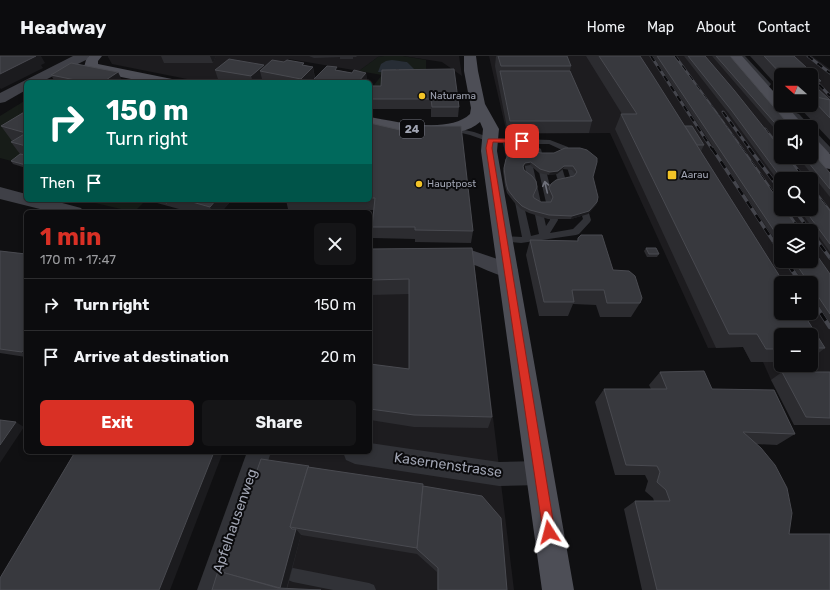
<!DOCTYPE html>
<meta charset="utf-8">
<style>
:root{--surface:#0c0c0e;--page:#151517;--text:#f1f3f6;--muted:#9a9b9e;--line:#2c2c2e;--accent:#d93025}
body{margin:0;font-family:Rubik,sans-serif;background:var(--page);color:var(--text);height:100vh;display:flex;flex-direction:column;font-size:15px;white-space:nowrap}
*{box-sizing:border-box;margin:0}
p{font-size:13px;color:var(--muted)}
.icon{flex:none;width:22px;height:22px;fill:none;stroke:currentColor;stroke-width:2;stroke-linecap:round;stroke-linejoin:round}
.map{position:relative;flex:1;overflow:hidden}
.details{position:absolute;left:24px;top:154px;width:348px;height:244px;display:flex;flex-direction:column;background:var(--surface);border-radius:6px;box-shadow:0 2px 6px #0003,0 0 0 1px var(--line)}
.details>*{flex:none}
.banner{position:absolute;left:24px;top:24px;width:348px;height:122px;border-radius:6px;box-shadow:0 2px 6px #0003,0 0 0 1px var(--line);background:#00695c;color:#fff;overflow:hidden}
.needle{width:26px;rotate:291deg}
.fabs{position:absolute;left:774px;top:12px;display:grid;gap:8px}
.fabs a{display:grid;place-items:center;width:44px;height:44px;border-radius:6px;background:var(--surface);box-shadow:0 2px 6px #0003,0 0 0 1px var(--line);font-size:20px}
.pin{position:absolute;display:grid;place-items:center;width:34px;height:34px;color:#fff;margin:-17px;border-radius:8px;box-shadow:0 2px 6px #0006}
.me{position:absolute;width:44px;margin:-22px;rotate:351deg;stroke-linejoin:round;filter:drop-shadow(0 0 3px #0008)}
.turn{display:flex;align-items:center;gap:14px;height:84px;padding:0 16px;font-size:18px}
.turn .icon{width:52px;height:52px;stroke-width:2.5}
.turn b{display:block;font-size:28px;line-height:34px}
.then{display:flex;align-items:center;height:38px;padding:0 16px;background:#0003;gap:8px;font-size:15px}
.round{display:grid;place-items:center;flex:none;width:42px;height:42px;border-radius:6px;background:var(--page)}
.overview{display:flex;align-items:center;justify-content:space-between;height:68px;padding:0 16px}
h1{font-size:24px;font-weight:700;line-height:30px;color:var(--accent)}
.primary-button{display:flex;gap:8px;margin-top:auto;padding:8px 16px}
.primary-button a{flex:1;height:46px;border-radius:6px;background:var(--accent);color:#fff;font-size:16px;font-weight:700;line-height:46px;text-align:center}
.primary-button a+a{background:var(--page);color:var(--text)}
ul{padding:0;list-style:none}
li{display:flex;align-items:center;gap:12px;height:52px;padding:0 16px;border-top:1px solid var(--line)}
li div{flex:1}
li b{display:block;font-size:15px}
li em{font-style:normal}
header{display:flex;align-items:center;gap:24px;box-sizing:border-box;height:56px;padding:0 20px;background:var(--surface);border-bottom:1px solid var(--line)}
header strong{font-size:19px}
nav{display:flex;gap:22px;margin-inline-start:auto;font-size:14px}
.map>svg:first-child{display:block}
.built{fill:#1d1c1f;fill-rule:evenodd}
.green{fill:#171c18}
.water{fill:#272d35}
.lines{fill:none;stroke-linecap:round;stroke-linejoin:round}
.service{fill:#313237;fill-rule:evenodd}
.minor{fill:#313237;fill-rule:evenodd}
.secondary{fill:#3f4047;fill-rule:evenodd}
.primary{fill:#4d4e56;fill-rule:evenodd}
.rail-far2-casing{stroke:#44454c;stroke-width:3}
.rail-far1-casing{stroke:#44454c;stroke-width:3.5}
.rail-casing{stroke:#44454c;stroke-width:4.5}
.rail-far2{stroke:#0b0b0d;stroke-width:2;stroke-dasharray:6;stroke-linecap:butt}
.rail-far1{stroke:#0b0b0d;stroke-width:2.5;stroke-dasharray:8;stroke-linecap:butt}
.rail{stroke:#0b0b0d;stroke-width:3;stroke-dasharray:9;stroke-linecap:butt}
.wall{fill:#2c2c30;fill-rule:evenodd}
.shaded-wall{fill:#1b1b1e}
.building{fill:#38393e;stroke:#494a50;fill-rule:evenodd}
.oneway{stroke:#6f717b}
.route{fill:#d93025;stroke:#8d1f18}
.poi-dot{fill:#f3c427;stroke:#0b0b0d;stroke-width:1.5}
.labels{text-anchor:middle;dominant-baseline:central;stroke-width:4;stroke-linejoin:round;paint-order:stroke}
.far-poi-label{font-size:10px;fill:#a1a5b3;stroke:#0b0b0d;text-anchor:start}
.shield{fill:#0b0b0d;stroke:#747781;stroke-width:1}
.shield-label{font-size:11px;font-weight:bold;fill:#a1a5b3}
.near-street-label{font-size:14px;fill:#a1a5b3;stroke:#0b0b0d}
</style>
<header>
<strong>Headway</strong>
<nav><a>Home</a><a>Map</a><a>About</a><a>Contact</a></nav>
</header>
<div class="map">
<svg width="830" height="534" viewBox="0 0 830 534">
<rect width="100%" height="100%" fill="#101012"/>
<g class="built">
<path d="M108,0H384L378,1L359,15L289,3L263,26H202L112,8L108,1Z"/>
<path d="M403,0H459L462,20L442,6Z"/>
<path d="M489,0H727L781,71V101H811L830,122V341L820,324H771L763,306H751L743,291L708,292L610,77L507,78ZM781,123H811V153H781ZM781,175H811V205H781ZM781,227H811V257H781ZM781,279H811V309H781Z"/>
<path d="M782,0H812L830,13V47L811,29V19Z"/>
<path d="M370,204L474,205L514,534H211L259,396H370Z"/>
</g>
<g class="green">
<path d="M384,0H403L426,4V16L416,23L407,6L400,5H386L395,17L382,40L370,34L382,19L359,15L378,1Z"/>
<path d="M26,44V90L15,106L0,102V60Z"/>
<path d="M82,144H146L134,156Z"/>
</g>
<path class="water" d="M392,4L407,6L415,14L399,18V13H396L395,17L378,16L381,8L386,5Z"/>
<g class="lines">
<g class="service">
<path d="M739,0H745L770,27L771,28L766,35H762L761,34L765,28Z"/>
<path d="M782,52L799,58L811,71H804L795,60L780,55L779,54Z"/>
<path d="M451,71L474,76L491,82L550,84L568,91L581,131L577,134L573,131L562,94L549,88H532L541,93L558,164L550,177L573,173L583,163L578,147L582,144L586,147L591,164L590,166L579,178L576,179L521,187L500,185L499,183L500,181L503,180L522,181L514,141L518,138L522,141L531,180L539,178L522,97L523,95H526L530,97L546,170L550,164L534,94L523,87H510L516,112L515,114H509L503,87L490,86L470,79L449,74V72Z"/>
<path d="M811,72L813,73L830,91V97H827L811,78Z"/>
<path d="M553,103H559L560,105L569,135L568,137L565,138L561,135L552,105Z"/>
<path d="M293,512L369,527L374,529L376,534H333L293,526L288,524L286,519L288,514Z"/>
</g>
<g class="minor">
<path d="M370,387L499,406L540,405L549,408L552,417L549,426L540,429L499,430L355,408L346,404L343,396H370Z"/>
<path d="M247,396H271L225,534H197Z"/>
</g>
<g class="secondary">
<path d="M73,0H89L88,3L41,26H26V34L5,46L0,47V37Z"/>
<path d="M0,131L26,138V144H51L81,152L84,156H52L0,143Z"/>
<path d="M443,193H468L515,209L518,214L515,219C499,224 483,210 467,207C457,205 447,208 436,205L433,200L436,195Z"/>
</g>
<g class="primary">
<path d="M89,0H102L98,5V8L167,22L172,23L174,26H146L86,14L84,11L86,4Z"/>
<path d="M464,0H476L478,15L485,48L499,73L497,95L574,534H542L481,95L483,73L480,66C457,87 398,76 370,71V61C397,66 449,78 470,58L471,52L464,15Z"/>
<path d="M729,0H742L781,44V49H786L805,71H789Z"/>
<path d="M811,82L817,84L830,98V113L824,112L811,97Z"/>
</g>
<g class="rail-far2-casing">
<g id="rail-far2">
<path d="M651,0L712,93"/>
<path d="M675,0L742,93"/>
<path d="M808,0L830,17"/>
<path d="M811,20L830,40"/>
<path d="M723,56L750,93"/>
<path d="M765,73L781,93"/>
</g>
</g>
<g class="rail-far1-casing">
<g id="rail-far1">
<path d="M712,92L781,197"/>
<path d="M741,92L781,148"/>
<path d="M749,92L781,135"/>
<path d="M787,101L805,123"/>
<path d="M811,131L830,156"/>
<path d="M785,153L800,175"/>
<path d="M794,153L810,175"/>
<path d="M811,176L830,202"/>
<path d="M786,205L789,209"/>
</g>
</g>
<g class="rail-casing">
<g id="rail">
<path d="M788,208L801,227"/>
<path d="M811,242L830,271"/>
</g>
</g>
<use href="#rail-far2" class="rail-far2"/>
<use href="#rail-far1" class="rail-far1"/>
<use href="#rail" class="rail"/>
</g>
<g class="wall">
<path d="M161,0H216L213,7H164Z"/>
<path d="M309,0H357L356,1H353V3H340V1L314,2Z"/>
<path d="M496,0H567L571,10L570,15L592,65L589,77H508L495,10Z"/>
<path d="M586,0H640L685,70L704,89L701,95L825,292L811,303V279H781V306H751L743,291L716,292L615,73L621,58H622Z"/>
<path d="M653,0H674L781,175V193Z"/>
<path d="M684,0H705L804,123H781V129L730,59Z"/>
<path d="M712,0H730L781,71V80Z"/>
<path d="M750,0H794L821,25L816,31L830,44V84L797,49H811V19H781V34Z"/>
<path d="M284,6L304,7V9L313,11L315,22L338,14L352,17H366L367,26H263L262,23L258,26H234L218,23L215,14L264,9V11Z"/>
<path d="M382,14L459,51L458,61H431V53H370V30H381Z"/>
<path d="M51,19L122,24L129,26H55Z"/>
<path d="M26,55V112L13,108L11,105L20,98L11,86L12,85L1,70Z"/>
<path d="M370,67L473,175L471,187L415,186V183L373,182L372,171L374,154L288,153L286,144H370Z"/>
<path d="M541,97L597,102L593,121L597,146L596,149L588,158L571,163H548L529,157L521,153L514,146L507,137L505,130L503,115L506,103ZM530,109L539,117L549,119L557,118L563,113L572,114L575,118L574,120L551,128L548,136L552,144L551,146H541L534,142L533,141L536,135L524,114L523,111L524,110Z"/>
<path d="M798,101H811L830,117V141Z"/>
<path d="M146,144H232L221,156H190Z"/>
<path d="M799,153H811L830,155V196Z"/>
<path d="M578,182L613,214L640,247L631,261H600L596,249L573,248L568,260H539L526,199L530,184L577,185Z"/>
<path d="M472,192L492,361L488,372L414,371L370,364V308L409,313V238L371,239L370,244V193Z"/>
<path d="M646,192L659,198L657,201H647L644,195Z"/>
<path d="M0,195L26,198V301L0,297Z"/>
<path d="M789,205H811L830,218V267L811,238V227H804Z"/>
<path d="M660,316L712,333L795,378L777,389L756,388L789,478L830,534H642L624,453L635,445H654L653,442L645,435L648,425L645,419H615L595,346L604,333H651L649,329Z"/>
<path d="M782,316H830V369H794L771,324Z"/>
<path d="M310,411L423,430L507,534H437V516L417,498L301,479L287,533L322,534H212L221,516Z"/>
</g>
<g class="shaded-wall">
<path d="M32,0H41L45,7L41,9L43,12L1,33L0,32V18Z"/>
<path d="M210,0H216L213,7Z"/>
<path d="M304,7L306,18L313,11L315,26H301V23L302,9Z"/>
<path d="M264,9L266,16L260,15L262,23L258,26H253L251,20Z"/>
<path d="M118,16L123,26H103Z"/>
<path d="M366,17L367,26H358Z"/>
<path d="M531,106L530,109L524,110L522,113L523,110L525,107Z"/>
<path d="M564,110L563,113L557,118L549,119L550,116Z"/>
<path d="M216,144H232L221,156H212L210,151Z"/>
<path d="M597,146L596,149L588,158L571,163L572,160Z"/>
<path d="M370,228L371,239L370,244Z"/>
<path d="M26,291V299L22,296Z"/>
<path d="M16,366L24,371L0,407V389Z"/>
<path d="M214,396H223L170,534H159Z"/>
<path d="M296,473L301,479L286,534L279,533Z"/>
</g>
<g class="building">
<path d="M0,0H36L0,18Z"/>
<path d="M498,0H567L571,10H501Z"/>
<path d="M599,0H640L653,20L784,227H781V257H803L825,292H811V279H781V293H766L757,278H729L621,58H637Z"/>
<path d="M657,0H674L719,60L781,148V153H784L800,175H781V185Z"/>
<path d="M688,0H705L734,34L781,93V101H787L804,123H782L732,55Z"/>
<path d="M716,0H730L791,71H781V74Z"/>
<path d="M764,0H794L821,25H811V19H782Z"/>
<path d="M229,3L264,9L251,20L215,14Z"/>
<path d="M272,4L284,6L287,4L304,7L302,9L313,11L301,23L260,15Z"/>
<path d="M71,7L118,16L103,26H85L51,19Z"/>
<path d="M327,10L337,11L335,14L352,17L354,14L366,17L358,26H315L312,25Z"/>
<path d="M454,13L459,51H432L431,43H370V30H381L382,14Z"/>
<path d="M500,15H570L592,65H510Z"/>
<path d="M121,24L129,26H118Z"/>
<path d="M811,31H816L830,44L811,40Z"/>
<path d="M811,40L830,44V62L811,42Z"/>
<path d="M26,55V90L11,86L26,77L1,70Z"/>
<path d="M370,67L400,74H414V70H461L473,175L415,174V171H372L375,142H370Z"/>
<path d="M685,70H692L704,89H697Z"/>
<path d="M565,92H580L587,94L597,102V106L593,121L598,141L597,146L589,155L572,160L549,159L530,154L522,150L515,143L508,134L506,127L504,112L506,103L511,96L516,94L524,93L541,97H554ZM531,106L540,113L550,116L558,115L564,110H573L577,116L574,120L556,124L551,128L549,132L553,141L551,146H541L534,142L533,140L537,131L536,125L532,120L524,114L523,110L525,107Z"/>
<path d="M811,95L830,117V133L804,101H811Z"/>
<path d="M20,98L26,99V109L11,105Z"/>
<path d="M811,131L830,155V188L804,153H811Z"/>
<path d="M157,144H166L167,147Z"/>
<path d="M185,144H216L210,151Z"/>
<path d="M581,179H602L613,214L629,215L635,220L642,242L640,247H607L604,234H572L574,246H544L530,184L578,185V182Z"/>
<path d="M811,191L830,218V258L811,230V227H809L794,205H811Z"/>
<path d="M472,192L492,361L414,359L370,353V308L409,313V223L370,224V193Z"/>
<path d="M646,192H656L659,198H649Z"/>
<path d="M0,195L26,198V291L22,296L0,293Z"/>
<path d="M704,315L712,333L774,334L795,378L743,376L761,392L775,409L787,432L792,457L789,478H830V534H657L635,445H670L666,434L657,426L660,416L657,410L626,409L604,333H667L660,316Z"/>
<path d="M782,316H830V362L806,361Z"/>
<path d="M0,364L16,366L0,389Z"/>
<path d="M75,396H214L159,534H0V522Z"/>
<path d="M261,403L309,410L308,411L290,471L292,473H296L280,532L221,516Z"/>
<path d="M308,411L423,428L417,492L290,471Z"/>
<path d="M423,430L482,440L501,462L507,534H438V512L417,493Z"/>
<path d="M218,515L278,532L321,534H212Z"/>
</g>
<defs><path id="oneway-shaft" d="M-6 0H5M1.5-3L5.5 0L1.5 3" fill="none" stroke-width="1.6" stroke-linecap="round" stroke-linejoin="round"/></defs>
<use class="oneway" href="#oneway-shaft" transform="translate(546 131) rotate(-103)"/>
<path class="route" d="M488,83H522L526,85L522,87L493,86L492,92L555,476L554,480L549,482L545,480L543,476L486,92Z"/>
<g class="poi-dot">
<circle cx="422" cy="40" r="4"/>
<rect x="667" y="114" width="10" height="10" rx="2"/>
<circle cx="419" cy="128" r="4"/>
</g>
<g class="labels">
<g class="far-poi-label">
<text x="430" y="40">Naturama</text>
<text x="681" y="119">Aarau</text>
<text x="427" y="128">Hauptpost</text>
</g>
<rect class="shield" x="400" y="64" width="24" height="18" rx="3"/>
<g class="shield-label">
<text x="412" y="73">24</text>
</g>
<g class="near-street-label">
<text transform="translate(448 409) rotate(8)">Kasernenstrasse</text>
<text transform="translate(235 465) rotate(-71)">Apfelhausenweg</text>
</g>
</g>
</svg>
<div class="fabs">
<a><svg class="needle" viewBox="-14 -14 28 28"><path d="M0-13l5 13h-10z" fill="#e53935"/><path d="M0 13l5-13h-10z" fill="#9a9b9e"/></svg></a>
<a><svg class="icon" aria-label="sound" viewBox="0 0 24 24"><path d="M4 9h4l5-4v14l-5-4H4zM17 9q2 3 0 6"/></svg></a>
<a><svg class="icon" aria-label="search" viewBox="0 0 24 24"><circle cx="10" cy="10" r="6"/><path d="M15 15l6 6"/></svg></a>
<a><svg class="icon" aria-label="layers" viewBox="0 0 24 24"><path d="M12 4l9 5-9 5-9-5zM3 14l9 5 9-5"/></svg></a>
<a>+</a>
<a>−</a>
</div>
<div class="pin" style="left:522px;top:85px;background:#d93025"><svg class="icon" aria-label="arrive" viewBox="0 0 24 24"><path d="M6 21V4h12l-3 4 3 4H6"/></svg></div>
<svg class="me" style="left:549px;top:476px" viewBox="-20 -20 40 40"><path d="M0-17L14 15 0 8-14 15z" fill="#d93025" stroke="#fff" stroke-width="4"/></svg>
<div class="banner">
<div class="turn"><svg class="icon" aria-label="right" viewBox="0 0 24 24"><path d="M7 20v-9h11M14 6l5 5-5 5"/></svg><div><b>150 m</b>Turn right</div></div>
<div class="then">Then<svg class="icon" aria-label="arrive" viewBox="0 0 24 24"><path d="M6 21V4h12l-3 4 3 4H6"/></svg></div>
</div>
<section class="details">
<div class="overview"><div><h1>1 min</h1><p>170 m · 17:47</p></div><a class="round"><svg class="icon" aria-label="close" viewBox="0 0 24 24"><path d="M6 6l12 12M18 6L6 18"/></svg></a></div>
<ul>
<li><svg class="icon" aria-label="right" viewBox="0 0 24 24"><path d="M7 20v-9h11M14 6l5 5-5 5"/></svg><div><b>Turn right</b></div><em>150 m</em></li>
<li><svg class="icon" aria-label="arrive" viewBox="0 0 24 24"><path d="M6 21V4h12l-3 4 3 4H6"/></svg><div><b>Arrive at destination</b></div><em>20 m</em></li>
</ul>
<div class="primary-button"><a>Exit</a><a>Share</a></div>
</section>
</div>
